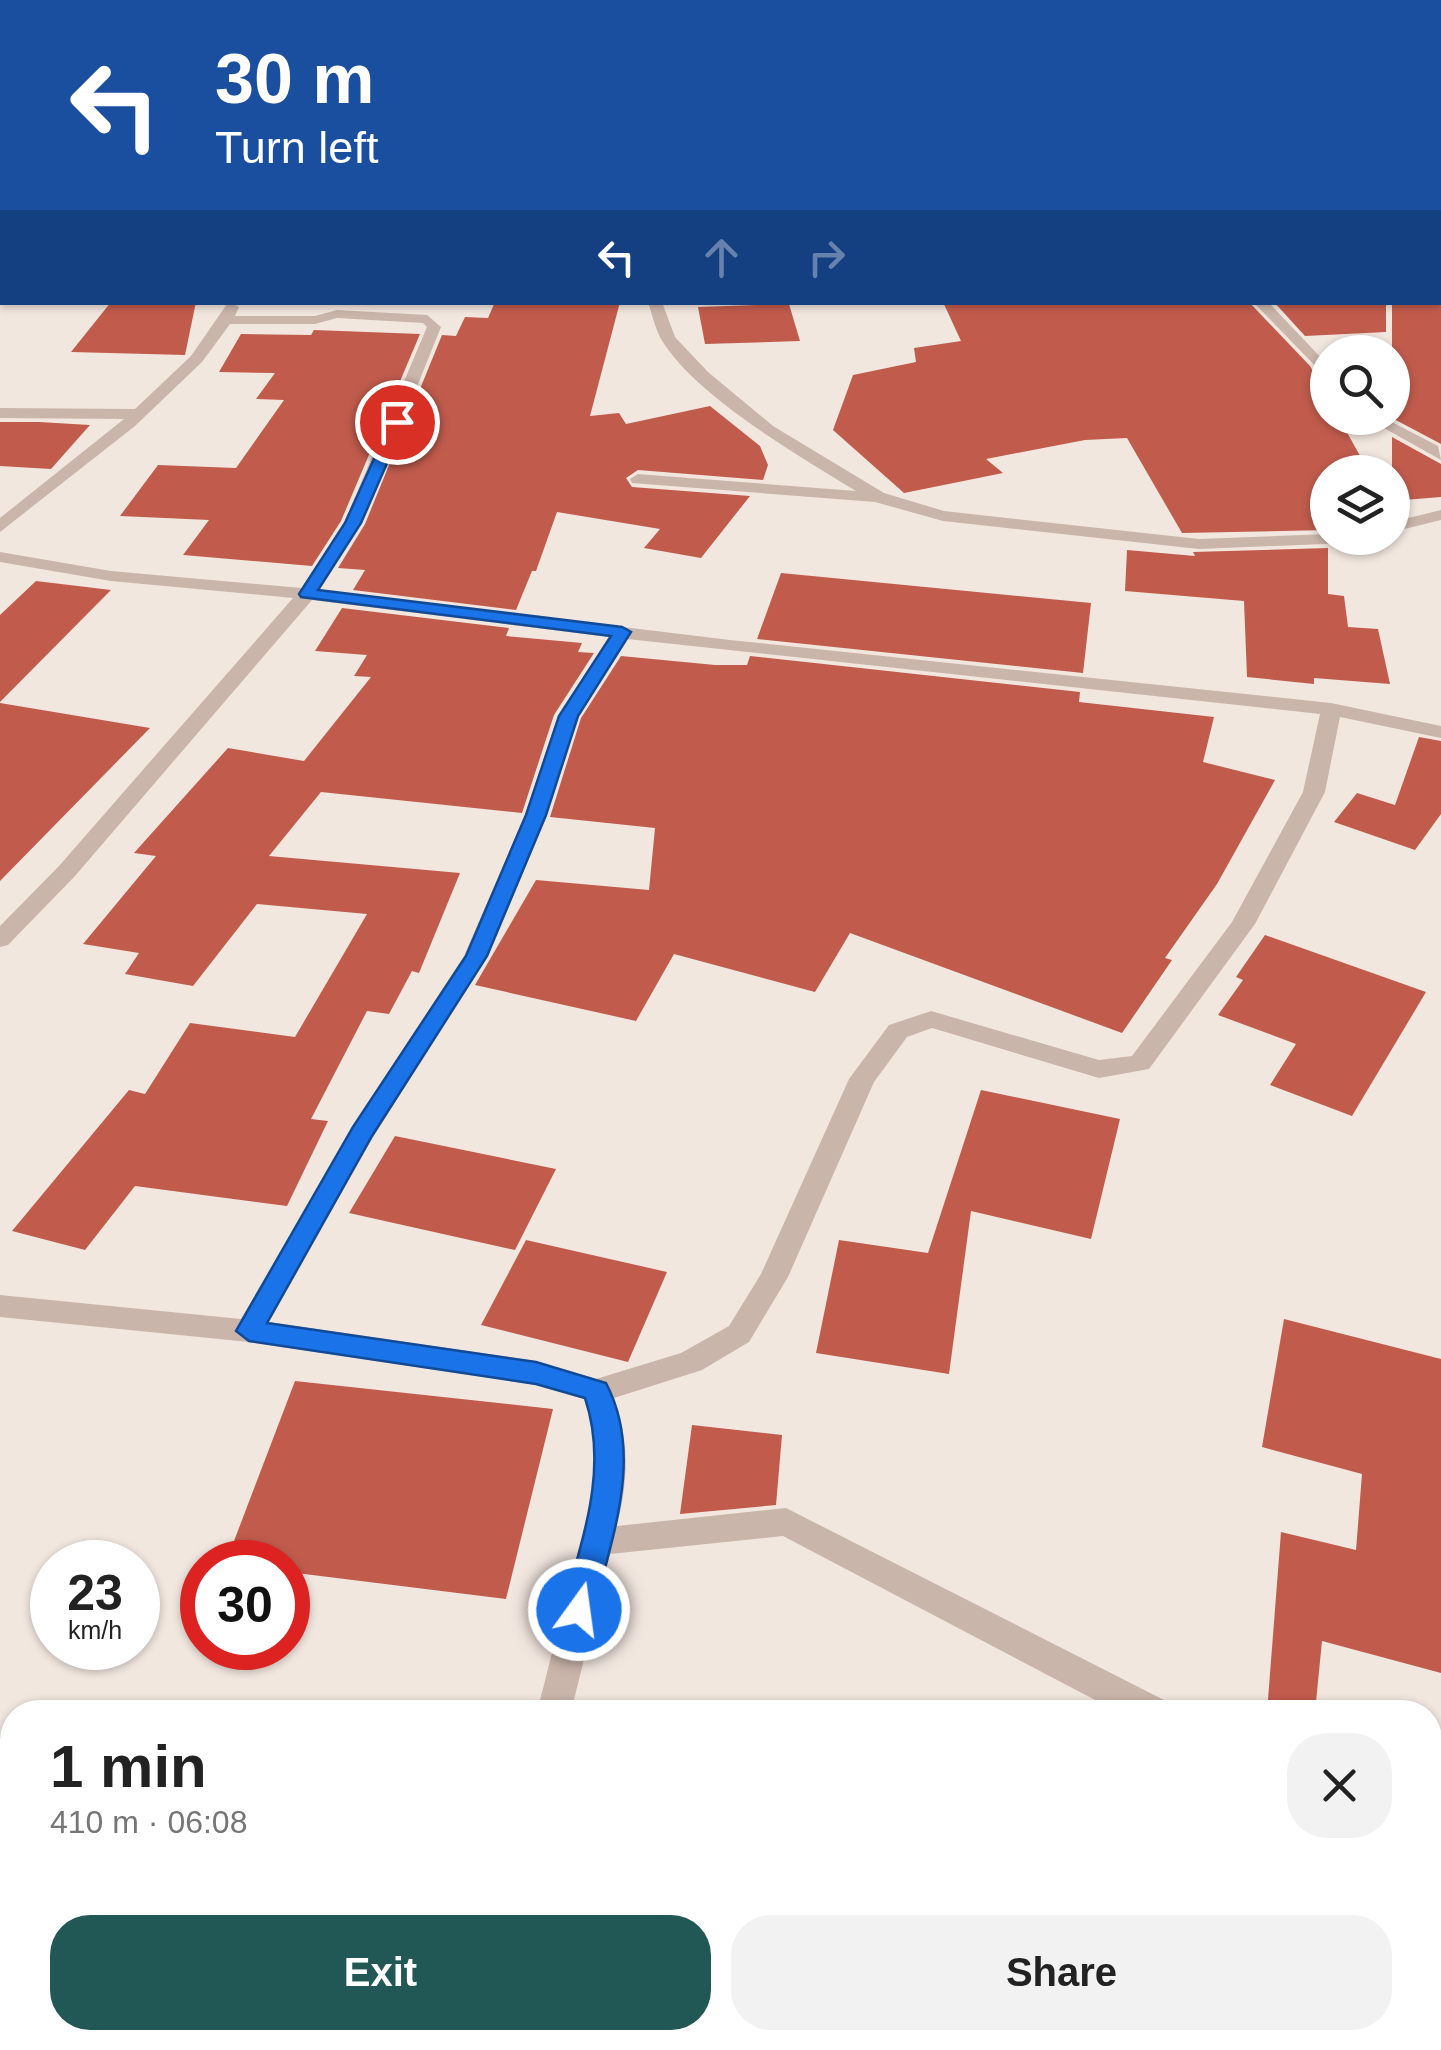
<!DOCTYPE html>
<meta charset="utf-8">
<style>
:root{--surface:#fff;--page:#f2f2f2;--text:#222;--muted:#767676;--accent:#215855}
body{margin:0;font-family:Arial,sans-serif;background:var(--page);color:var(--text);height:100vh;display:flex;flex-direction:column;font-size:38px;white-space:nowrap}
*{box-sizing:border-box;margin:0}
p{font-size:32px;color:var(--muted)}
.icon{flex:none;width:55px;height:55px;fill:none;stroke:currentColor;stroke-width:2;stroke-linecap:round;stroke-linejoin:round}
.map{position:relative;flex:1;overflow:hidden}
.sheet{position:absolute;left:0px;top:1700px;width:1442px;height:350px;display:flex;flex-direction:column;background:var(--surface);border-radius:40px 40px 0 0;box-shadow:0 2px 8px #0004}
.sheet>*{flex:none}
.guide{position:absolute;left:0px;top:0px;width:1442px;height:305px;box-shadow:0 2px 8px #0004;background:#1a4fa0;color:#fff;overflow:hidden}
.controls{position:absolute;left:1310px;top:335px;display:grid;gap:20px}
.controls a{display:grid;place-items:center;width:100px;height:100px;border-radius:50%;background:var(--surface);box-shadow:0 2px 8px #0004;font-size:50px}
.speed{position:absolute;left:30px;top:1540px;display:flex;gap:20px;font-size:50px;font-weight:700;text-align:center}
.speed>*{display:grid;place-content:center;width:130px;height:130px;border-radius:50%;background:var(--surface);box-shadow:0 2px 8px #0004;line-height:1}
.speed small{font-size:25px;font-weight:400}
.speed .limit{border:15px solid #d22;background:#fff;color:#111}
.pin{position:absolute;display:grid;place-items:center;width:85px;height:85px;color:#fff;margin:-42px;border:5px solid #fff;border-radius:50%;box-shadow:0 2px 10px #0007}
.me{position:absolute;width:110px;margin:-55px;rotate:14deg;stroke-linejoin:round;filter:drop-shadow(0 0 8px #0008)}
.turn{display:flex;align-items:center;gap:35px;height:210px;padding:0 50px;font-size:45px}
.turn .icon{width:130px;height:130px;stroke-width:2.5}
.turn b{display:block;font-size:70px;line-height:85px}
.lanes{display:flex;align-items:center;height:95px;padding:0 50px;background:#0003;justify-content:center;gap:50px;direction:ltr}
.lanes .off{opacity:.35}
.round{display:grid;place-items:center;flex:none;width:105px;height:105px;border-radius:40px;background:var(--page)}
.headline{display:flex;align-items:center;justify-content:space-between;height:170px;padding:0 50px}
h1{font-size:60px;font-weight:800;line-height:75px}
.primary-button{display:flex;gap:20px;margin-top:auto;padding:20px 50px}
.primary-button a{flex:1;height:115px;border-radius:40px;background:var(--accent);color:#fff;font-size:40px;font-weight:800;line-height:115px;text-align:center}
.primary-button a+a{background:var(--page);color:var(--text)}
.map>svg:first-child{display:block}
.building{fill:#c15c4d}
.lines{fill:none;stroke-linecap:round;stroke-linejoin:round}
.minor{fill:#cab5ab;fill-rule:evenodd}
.secondary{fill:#9d847c;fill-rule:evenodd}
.route{fill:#1a73e8;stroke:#114b97;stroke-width:2.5}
</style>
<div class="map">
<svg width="1441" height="2050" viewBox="0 0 1441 2050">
<rect width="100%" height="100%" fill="#f2e7df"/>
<g class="building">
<path d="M111,302H196L185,355L71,352Z"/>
<path d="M495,302H620L590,416L619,413L626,424L710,406L760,446L768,465L763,480L638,470L626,478L632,487L750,496L701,558L644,548L660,529L557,512L536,571H532L516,610L353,590L365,570L338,568L365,524L442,335L456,336L465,317L488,318Z"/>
<path d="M943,302H1249L1310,366L1328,397V418H1339L1369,472H1328V530L1182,533L1127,438L1085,440L986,459L1003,473L904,493L833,430L853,375L916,362L914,348L961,341Z"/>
<path d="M1274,302H1386V332L1305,336Z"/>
<path d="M1392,302H1441V444L1392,418Z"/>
<path d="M789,304L800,341L705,344L698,307Z"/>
<path d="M314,330L420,334L341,521L312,566L183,555L209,520L120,516L158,465L236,468L284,400L256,399L275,373L219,372L241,334L311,335Z"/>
<path d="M0,422H39L90,425L51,469L0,466Z"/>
<path d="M1392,437L1441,464V497L1392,501Z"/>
<path d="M1328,548V594L1344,596L1348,627L1378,629L1390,684L1314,678V684L1247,677L1244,601L1125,591L1127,550L1195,556L1193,552Z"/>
<path d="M781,573L1091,603L1083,673L757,639Z"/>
<path d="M36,581L111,590L0,702V615Z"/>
<path d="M342,608L509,628L506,636L582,643L578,652L594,653L554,715L522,813L321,792L269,856L460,873L419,973L412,971L389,1014L367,1011L311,1119L328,1121L287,1206L135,1186L85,1250L12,1231L129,1090L145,1094L190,1023L295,1037L367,914L257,904L193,986L125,974L139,953L83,944L156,856L134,853L228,748L304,761L371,677L354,676L367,655L315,651Z"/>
<path d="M621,656L715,665H747L750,656L1080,692L1079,702L1214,717L1203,762L1275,780L1217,884L1165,958L1172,960L1122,1033L850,933L815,992L674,954L636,1021L475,985L536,880L649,890L655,828L550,817L581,718Z"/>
<path d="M0,703L150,728L0,881Z"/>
<path d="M1419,737L1441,741V814L1415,850L1334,822L1357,793L1395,805Z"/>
<path d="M1265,935L1426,992L1352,1116L1270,1085L1296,1044L1218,1015L1243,980L1236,977Z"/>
<path d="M981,1090L1120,1119L1091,1239L971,1211L949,1374L816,1353L839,1240L928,1253Z"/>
<path d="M395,1136L556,1169L515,1250L349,1213Z"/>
<path d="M526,1240L667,1272L628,1362L481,1325Z"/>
<path d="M1284,1319L1441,1359V1673L1322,1641L1315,1712H1267L1281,1532L1356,1550L1362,1474L1262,1447Z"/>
<path d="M295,1381L553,1409L506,1599L288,1572V1562H226Z"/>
<path d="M692,1425L782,1435L776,1505L680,1514Z"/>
</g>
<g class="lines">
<g class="minor">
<path d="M898,0H908L909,2H900Z"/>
<path d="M0,3L2,4V11L0,10Z"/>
<path d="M648,302H662L675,337L708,372L773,426L884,493L944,511L1199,539L1328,534V538H1358L1349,543L1199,549L943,521L875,502L632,483L630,479L638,474L856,491C799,456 695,396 661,339C655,328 652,314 648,302Z"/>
<path d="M1253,302H1268L1328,365V379Z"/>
<path d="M232,303L239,307L235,316H315L337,310L427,315L441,327L362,523L319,590L730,640L1331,703L1441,726V738L1340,717L1325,792L1255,924L1149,1069L1099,1078L932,1028L907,1037L874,1082L788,1277L749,1342L702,1370L614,1398C630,1441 628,1481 617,1526L786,1508L1164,1700L1169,1712H1118L783,1536L610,1554L571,1712H537L595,1484L593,1424L584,1399L536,1385L249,1342L0,1317V1295L241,1319L353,1126L464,956L525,815L558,716L609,637L312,600L75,876L8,945L0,947V926L59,866L293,598L111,581L0,562V552L111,571L302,588L344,523L427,327L423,323L337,318L315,324H230L202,362L135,426L0,532V518L124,419L0,418V408L135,409L191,356L227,304ZM627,639L1320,714L1303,792L1232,922L1132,1056L1099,1060L931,1011L889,1025L849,1079L761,1274L729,1326L681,1353L596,1379L536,1361L269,1322L373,1137L488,956L547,815L578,716Z"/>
<path d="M1366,418H1384L1438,446L1441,460Z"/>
<path d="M1441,510V520L1392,532V522Z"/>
<path d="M455,2038H495L492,2050H452Z"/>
<rect x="1140" y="2038" width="40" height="12"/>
</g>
<path class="secondary" d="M1441,150V158L1440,159V151Z"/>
</g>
<path class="route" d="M392,419L405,422L361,523L318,590L622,627L631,632L578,716L546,815L487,956L372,1136L267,1323L536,1362L606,1383C644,1456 612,1536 594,1610L590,1620L579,1624L568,1620L563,1610C582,1539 609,1470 585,1398L536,1384L249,1341L236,1331L353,1127L466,956L526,815L559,716L611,636L301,597L299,594L345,523Z"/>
</svg>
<div class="controls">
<a><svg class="icon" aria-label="search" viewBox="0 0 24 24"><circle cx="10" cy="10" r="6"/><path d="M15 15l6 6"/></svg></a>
<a><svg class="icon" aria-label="layers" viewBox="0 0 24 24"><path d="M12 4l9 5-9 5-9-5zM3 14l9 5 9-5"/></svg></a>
</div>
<div class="speed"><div>23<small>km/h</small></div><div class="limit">30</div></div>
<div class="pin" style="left:397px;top:422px;background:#d93025"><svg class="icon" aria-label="arrive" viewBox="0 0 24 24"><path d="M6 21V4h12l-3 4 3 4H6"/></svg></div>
<svg class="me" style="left:579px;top:1610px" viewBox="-20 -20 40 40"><circle r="17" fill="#1a73e8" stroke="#fff" stroke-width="3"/><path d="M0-11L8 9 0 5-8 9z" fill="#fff"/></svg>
<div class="guide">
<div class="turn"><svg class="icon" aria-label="left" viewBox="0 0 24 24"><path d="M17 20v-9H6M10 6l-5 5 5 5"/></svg><div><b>30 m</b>Turn left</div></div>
<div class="lanes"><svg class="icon" aria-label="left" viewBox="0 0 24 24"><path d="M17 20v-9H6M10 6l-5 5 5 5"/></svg><svg class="icon off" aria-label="ahead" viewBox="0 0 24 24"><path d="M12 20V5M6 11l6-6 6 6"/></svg><svg class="icon off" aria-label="right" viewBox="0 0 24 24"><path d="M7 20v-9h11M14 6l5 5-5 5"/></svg></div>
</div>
<section class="sheet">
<div class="headline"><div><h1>1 min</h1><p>410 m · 06:08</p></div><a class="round"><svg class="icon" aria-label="close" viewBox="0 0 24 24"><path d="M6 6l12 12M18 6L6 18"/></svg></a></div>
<div class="primary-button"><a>Exit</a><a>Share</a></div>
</section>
</div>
